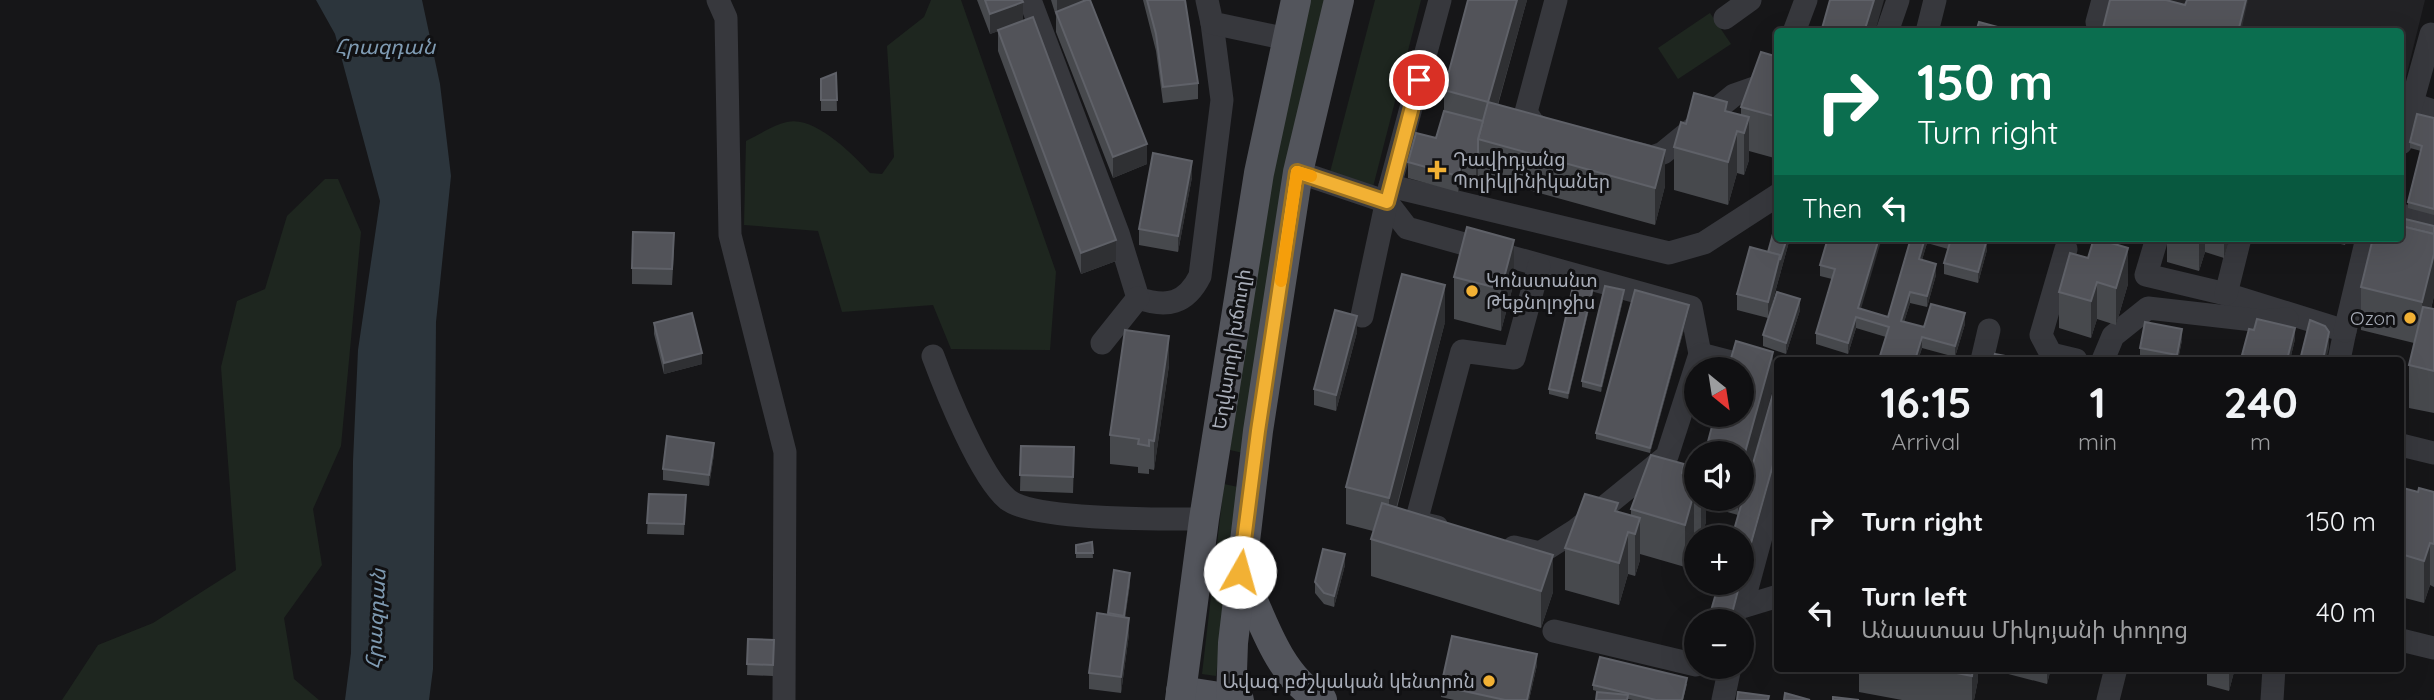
<!DOCTYPE html>
<meta charset="utf-8">
<style>
:root{--surface:#101012;--page:#1e1e20;--text:#f1f3f6;--muted:#9c9d9f;--line:#303032}
body{margin:0;font-family:Quicksand,"Noto Sans Armenian",sans-serif;background:var(--page);color:var(--text);height:100vh;display:flex;flex-direction:column;font-size:26px;white-space:nowrap}
*{box-sizing:border-box;margin:0}
p{font-size:23px;color:var(--muted)}
.icon{flex:none;width:38px;height:38px;fill:none;stroke:currentColor;stroke-width:2;stroke-linecap:round;stroke-linejoin:round}
.map{position:relative;flex:1;overflow:hidden}
.sheet{position:absolute;left:1774px;top:357px;width:630px;height:315px;display:flex;flex-direction:column;background:var(--surface);border-radius:7px;box-shadow:0 7px 28px #0002,0 0 0 2px var(--line)}
.sheet>*{flex:none}
.guide{position:absolute;left:1774px;top:28px;width:630px;height:214px;border-radius:7px;box-shadow:0 7px 28px #0002,0 0 0 2px var(--line);background:#0b6e4f;color:#fff;overflow:hidden}
.needle{width:46px;rotate:150deg}
.fabs{position:absolute;left:1684px;top:357px;display:grid;gap:14px}
.fabs a{display:grid;place-items:center;width:70px;height:70px;border-radius:50%;background:var(--surface);box-shadow:0 7px 28px #0002,0 0 0 2px var(--line);font-size:35px}
.pin{position:absolute;display:grid;place-items:center;width:60px;height:60px;color:#fff;margin:-30px;border:4px solid #fff;border-radius:50%;box-shadow:0 2px 7px #0007}
.me{position:absolute;width:77px;margin:-38px;rotate:7deg;stroke-linejoin:round;filter:drop-shadow(0 0 5px #0008)}
.turn{display:flex;align-items:center;gap:24px;height:147px;padding:0 28px;font-size:32px}
.turn .icon{width:91px;height:91px;stroke-width:2.5}
.turn b{display:block;font-size:49px;line-height:60px}
.then{display:flex;align-items:center;height:66px;padding:0 28px;background:#0003;gap:14px;font-size:26px}
.eta{display:flex;justify-content:space-evenly;align-items:center;height:119px;text-align:center}
.eta b{font-size:42px;font-weight:700;line-height:49px}
ul{padding:0;list-style:none}
li{display:flex;align-items:center;gap:21px;height:91px;padding:0 28px}
li div{flex:1}
li b{display:block;font-size:26px}
li em{font-style:normal}
.map>svg:first-child{display:block}
.built{fill:#222225}
.green{fill:#1e261f}
.water{fill:#2c353c}
.lines{fill:none;stroke-linecap:round;stroke-linejoin:round}
.minor{stroke:#37383d;stroke-width:23}
.major{stroke:#53555c;stroke-width:30}
.wall{fill:#47494d}
.shaded-wall{fill:#2f3033}
.building{fill:#525359;stroke:#5f6168;stroke-width:2}
.route-casing{stroke:#9d7322;stroke-width:18}
.route{stroke:#f2b134;stroke-width:12}
.slow{stroke:#f59e0b;stroke-width:12}
.poi-dot{fill:#f2b134;stroke:#111113;stroke-width:2.5}
.labels{text-anchor:middle;dominant-baseline:central;stroke-width:6;stroke-linejoin:round;paint-order:stroke}
.poi-label{font-size:19px;fill:#a8adb8;stroke:#111113;text-anchor:start}
.street-label{font-size:19px;fill:#a8adb8;stroke:#111113}
.water-label{font-size:21px;font-style:italic;fill:#7f9bb3;stroke:#111113}
</style>
<div class="map">
<svg width="2434" height="700" viewBox="0 0 2434 700">
<rect width="100%" height="100%" fill="#161618"/>
<path class="built" d="M2110,0H2425L2401,97V32H2102Z"/>
<g class="green">
<path d="M931,0H961L1056,272L1050,350L951,349L933,305L842,312L818,231L744,225L746,141C759,135 773,125 787,122C814,115 854,155 870,173L882,174L894,157L887,46L924,17Z"/>
<path d="M1310,0H1325L1243,453L1230,450L1266,190Z"/>
<path d="M1375,0H1421L1373,187L1329,176Z"/>
<path d="M1710,13L1731,44L1678,79L1658,48Z"/>
<path d="M325,179H338L361,232L341,446L313,509L322,565L284,618L294,679L319,700H62L98,645L153,623L236,570L221,367L237,301L265,289L287,216Z"/>
<path d="M1224,484L1238,487L1216,676L1202,674Z"/>
</g>
<path class="water" d="M316,0H422L440,84L451,176L436,322L433,669L429,700H345L351,653L353,461L358,350L380,201L335,34Z"/>
<g class="lines">
<g class="minor">
<path d="M718,0L726,18L730,235L785,452L784,700"/>
<path d="M1030,0L1118,233L1138,298C1167,308 1186,304 1200,276L1222,100L1212,23"/>
<path d="M1207,0L1212,23L1287,39"/>
<path d="M1725,18L1750,0"/>
<path d="M2097,22L2103,0"/>
<path d="M1794,32L1806,0"/>
<path d="M1887,32L1898,0"/>
<path d="M1927,32L1935,0"/>
<path d="M2412,104L2434,111"/>
<path d="M1548,132L1533,123L1526,112L1556,0"/>
<path d="M2401,143L2431,34"/>
<path d="M1636,153L1652,157L1663,153L1734,95L1774,81L1778,75"/>
<path d="M1298,172L1387,202L1407,228L1691,307L1700,354"/>
<path d="M1390,186L1669,253L1704,243L1778,195"/>
<path d="M2401,215L2434,223"/>
<path d="M2157,238L2146,275L2226,294L2345,331L2339,360"/>
<path d="M2066,249L2041,335L2051,354L2076,360"/>
<path d="M2226,294L2240,238"/>
<path d="M1362,316L1390,186L1440,0"/>
<path d="M2345,331L2367,238"/>
<path d="M1102,343L1138,298"/>
<path d="M933,356C946,391 980,476 1007,499C1033,521 1166,519 1204,519"/>
<path d="M1982,360L1989,330"/>
<path d="M2103,360L2113,336L2148,308L2262,321L2287,319"/>
<path d="M2401,445L2434,453"/>
<path d="M1778,474L1742,607L1778,596"/>
<path d="M1437,527L1416,522L1462,351L1514,358L1539,266"/>
<path d="M1514,547L1540,553L1576,530L1667,456L1700,354L1778,374"/>
<path d="M1554,631L1696,665"/>
<path d="M2401,640L2434,648"/>
<path d="M1723,700L1730,667"/>
<path d="M2108,700L2116,668"/>
<path d="M2272,700L2274,668"/>
</g>
<g class="major">
<path d="M1241,572C1260,614 1278,678 1322,700"/>
<path d="M1181,691L1239,700"/>
<path d="M1180,700L1204,519L1259,173L1296,0"/>
<path d="M1231,700L1233,643L1258,431L1298,172L1339,0"/>
</g>
</g>
<g class="wall">
<path d="M977,0H1022L1023,21L1116,261L1081,274L998,51V31L990,34Z"/>
<path d="M1051,0H1090L1147,164L1113,178L1056,32V16Z"/>
<path d="M1143,0H1185L1198,83V99L1163,103L1156,51Z"/>
<path d="M1468,0H1527L1498,105L1665,186L1655,225L1478,176L1476,182L1462,177L1458,192L1408,178V162L1436,138L1444,111V90Z"/>
<path d="M1778,57V159L1749,151V160L1744,175L1737,173L1728,205L1674,190V147L1686,124L1727,111L1741,115V107Z"/>
<path d="M836,73L837,111H821V79Z"/>
<path d="M2434,118V215L2408,208V202L2421,151L2410,148V142Z"/>
<path d="M1192,177L1178,252L1139,245V229Z"/>
<path d="M2434,226V296L2431,309H2434V413L2409,408V365L2414,343L2361,330V287Z"/>
<path d="M1790,238L1768,318L1737,310V294L1768,252Z"/>
<path d="M1828,238L1861,309L1888,317L1911,238H1910H1982L1987,250L1978,283L1944,274V263L1948,249L1927,243L1922,260L1936,275L1927,307L1910,303L1904,322L1924,327L1965,324L1955,357L1922,348L1918,360H1879L1886,337L1856,328L1848,354L1816,344V333L1832,279L1820,276V265Z"/>
<path d="M2167,238H2230L2224,258L2205,252L2199,271L2167,262Z"/>
<path d="M2319,238H2347L2345,245L2319,239Z"/>
<path d="M674,249L672,285L632,284V268Z"/>
<path d="M2070,253L2128,284L2116,325L2097,319L2091,338L2059,328V292Z"/>
<path d="M1454,277L1514,282L1501,331L1454,319Z"/>
<path d="M1593,292L1568,399L1549,394V389Z"/>
<path d="M1624,296L1601,392L1582,387V381Z"/>
<path d="M1800,310L1786,354L1763,346V335Z"/>
<path d="M1689,311L1650,453L1596,439V433Z"/>
<path d="M1445,322L1397,508L1553,592L1541,628L1371,576V539L1373,531L1346,524V487Z"/>
<path d="M654,323L702,364L664,374L654,334Z"/>
<path d="M1357,332L1336,411L1314,405V389Z"/>
<path d="M2295,339L2290,360H2242V355Z"/>
<path d="M2182,340L2178,360H2146L2140,359V348Z"/>
<path d="M1169,365L1154,470L1149,469V474L1138,473V467L1110,464V435Z"/>
<path d="M1773,389L1749,475L1778,452L1731,621H1708L1738,515L1706,506V522L1701,537L1694,535L1685,567L1640,554V560L1635,576L1628,574L1619,605L1565,590V548L1618,512L1631,516V509L1684,474L1696,477V499H1741Z"/>
<path d="M1021,446L1074,463L1073,493L1020,491Z"/>
<path d="M714,454L709,486L663,480V469Z"/>
<path d="M2418,492H2434V587L2430,585L2424,603L2401,597V494Z"/>
<path d="M649,494L686,495L684,535L647,534Z"/>
<path d="M1092,542L1093,558H1076V545Z"/>
<path d="M1345,565L1334,607L1324,604L1315,593V582Z"/>
<path d="M1130,584L1125,617L1129,634L1121,693L1089,689V673L1108,613Z"/>
<path d="M748,639L774,640L773,676L747,675Z"/>
<path d="M1537,665L1529,700H1454L1441,697V686Z"/>
<path d="M1859,668H1978V680L1974,700H1902L1859,692Z"/>
<path d="M1993,668H2051L2047,684L1993,670Z"/>
<path d="M2207,668H2235L2229,691L2207,685Z"/>
<path d="M1687,684L1683,700H1633L1628,699V700L1593,690V685Z"/>
</g>
<g class="shaded-wall">
<path d="M1057,0H1090L1057,14Z"/>
<path d="M1517,0H1527L1488,139V102Z"/>
<path d="M1874,0H1884L1875,32H1864Z"/>
<path d="M2246,0H2248L2241,32H2238Z"/>
<path d="M1023,2V23L990,34V14Z"/>
<path d="M1749,117V160L1744,175V133Z"/>
<path d="M1737,131V173L1728,205V162Z"/>
<path d="M1147,144V164L1113,178V157Z"/>
<path d="M1665,150V186L1655,225V188Z"/>
<path d="M1478,160V176L1476,182V166Z"/>
<path d="M1192,161V177L1178,252V236Z"/>
<path d="M1462,161V177L1458,192V176Z"/>
<path d="M1787,238H1790L1768,318V302L1780,255Z"/>
<path d="M1879,238H1882L1858,319V308Z"/>
<path d="M1925,238H1927V243L1919,270V259Z"/>
<path d="M2199,238H2205V252L2199,271Z"/>
<path d="M2224,238H2230L2224,258Z"/>
<path d="M1987,239V250L1978,283V272Z"/>
<path d="M1116,240V261L1081,274V253Z"/>
<path d="M1514,240V282L1501,331V289Z"/>
<path d="M2128,248V284L2116,325V288Z"/>
<path d="M2434,254V296L2422,345V302Z"/>
<path d="M1936,264V275L1927,307V296Z"/>
<path d="M2097,282V319L2091,338V301Z"/>
<path d="M1445,285V322L1389,535V498Z"/>
<path d="M1593,287V292L1568,399V393Z"/>
<path d="M1624,290V296L1601,392V386Z"/>
<path d="M1910,292V303L1901,332V321Z"/>
<path d="M1800,299V310L1786,354V343Z"/>
<path d="M1689,305V311L1650,453V448Z"/>
<path d="M1965,313V324L1955,357V346Z"/>
<path d="M1357,316V332L1336,411V395Z"/>
<path d="M1856,317V328L1848,354V343Z"/>
<path d="M2295,328V339L2290,360H2287Z"/>
<path d="M2182,329V340L2178,360H2177Z"/>
<path d="M2329,332V348L2326,360H2323Z"/>
<path d="M1169,336V365L1154,470V441Z"/>
<path d="M1922,337V348L1918,360H1915Z"/>
<path d="M1773,352V389L1738,515V499H1741V467Z"/>
<path d="M702,353V364L664,374V363Z"/>
<path d="M714,443V454L709,486V475Z"/>
<path d="M1778,447V452L1731,621H1730L1740,583H1741V579Z"/>
<path d="M1694,493V535L1685,567V525Z"/>
<path d="M1701,499H1706V522L1701,537Z"/>
<path d="M1640,518V560L1635,576V534Z"/>
<path d="M1628,532V574L1619,605V563Z"/>
<path d="M2430,543V585L2424,603V561Z"/>
<path d="M1345,554V565L1334,607V596Z"/>
<path d="M1553,555V592L1541,628V591Z"/>
<path d="M1130,573V584L1124,627V616Z"/>
<path d="M1129,618V634L1121,693V677Z"/>
<path d="M1537,654V665L1529,700H1527Z"/>
<path d="M1973,668H1978V680L1974,700H1972V676Z"/>
<path d="M2047,668H2051L2047,684Z"/>
<path d="M2230,668H2235L2229,691V670Z"/>
</g>
<g class="building">
<path d="M985,0H1022L1023,2L990,14Z"/>
<path d="M1086,0H1090L1147,144L1113,157L1056,12Z"/>
<path d="M1147,0H1185L1198,83L1163,87L1156,34Z"/>
<path d="M1468,0H1517L1488,102L1444,90Z"/>
<path d="M1830,0H1874L1864,32H1821Z"/>
<path d="M2110,0H2166L2185,5L2187,0H2246L2238,32H2102Z"/>
<path d="M1033,17L1116,240L1081,253L998,30Z"/>
<path d="M1979,22L2016,32H1976Z"/>
<path d="M1761,52L1778,57V117L1741,107Z"/>
<path d="M836,73L837,100H821V79Z"/>
<path d="M1694,93L1727,102L1725,111L1749,117L1744,133L1737,131L1728,162L1674,147L1681,122L1686,124Z"/>
<path d="M1488,102L1665,150L1655,188L1478,139Z"/>
<path d="M1444,111L1483,121L1478,139V160L1476,166L1462,161L1458,176L1408,162L1416,133L1436,138Z"/>
<path d="M2417,114L2434,118V209L2408,202L2422,146L2410,142Z"/>
<path d="M1153,153L1192,161L1178,236L1139,229Z"/>
<path d="M2401,218L2434,226V234L2401,226Z"/>
<path d="M1776,223L1778,224V238H1787L1780,260V255L1768,252Z"/>
<path d="M2401,226L2434,234V254L2422,302L2361,287L2373,238H2401Z"/>
<path d="M1467,227L1514,240L1501,289L1454,277Z"/>
<path d="M633,232L674,233L672,269L632,268Z"/>
<path d="M1828,238H1879L1858,308L1888,317L1911,238H1925L1919,259L1936,264L1927,296L1910,292L1901,321L1924,327L1931,304L1965,313L1955,346L1922,337L1915,360H1883L1879,359L1889,327L1856,317L1848,343L1816,333L1835,269L1820,265Z"/>
<path d="M1947,238H1982L1987,239L1978,272L1944,263L1951,239Z"/>
<path d="M2094,238L2128,248L2116,288L2097,282L2091,301L2059,292L2070,253L2088,258Z"/>
<path d="M1750,247L1780,255L1768,302L1737,294Z"/>
<path d="M1402,274L1445,285L1389,498L1346,487Z"/>
<path d="M1574,282L1593,287L1568,393L1549,389Z"/>
<path d="M1605,286L1624,290L1601,386L1582,381Z"/>
<path d="M1635,290L1689,305L1650,448L1596,433Z"/>
<path d="M1777,292L1800,299L1786,343L1763,335Z"/>
<path d="M2423,307L2434,309V371L2409,365Z"/>
<path d="M1335,310L1357,316L1336,395L1314,389Z"/>
<path d="M692,313L702,353L664,363L654,323Z"/>
<path d="M2257,319L2295,328L2287,360H2252V358L2242,355L2249,329L2254,330Z"/>
<path d="M2310,320L2325,326L2329,332L2323,360H2300Z"/>
<path d="M2145,322L2182,329L2177,355L2140,348Z"/>
<path d="M1125,330L1169,336L1154,441L1149,440V446L1138,444L1139,439L1110,435Z"/>
<path d="M1736,341L1773,352L1741,467V453H1705L1715,415H1741V369H1728Z"/>
<path d="M1995,354L2026,360H1993Z"/>
<path d="M1778,376V447L1741,579V537H1732Z"/>
<path d="M667,436L714,443L709,475L663,469Z"/>
<path d="M1021,446L1074,447L1073,477L1020,475Z"/>
<path d="M1651,455L1684,464L1682,473L1696,477V494L1694,493L1685,525L1631,509Z"/>
<path d="M2403,488L2418,492L2419,488L2434,492V544L2430,543L2424,561L2401,554V494Z"/>
<path d="M649,494L686,495L684,524L647,523Z"/>
<path d="M1585,494L1618,503L1615,511L1640,518L1635,534L1628,532L1619,563L1565,548Z"/>
<path d="M1382,503L1553,555L1541,591L1371,539Z"/>
<path d="M1092,542L1093,553H1076V545Z"/>
<path d="M1323,549L1345,554L1334,596L1324,593L1315,582Z"/>
<path d="M1114,570L1130,573L1124,616L1108,613Z"/>
<path d="M1719,583H1740L1730,621H1708Z"/>
<path d="M1097,613L1129,618L1121,677L1089,673Z"/>
<path d="M1452,636L1537,654L1527,700H1505L1441,686Z"/>
<path d="M748,639L774,640L773,665L747,664Z"/>
<path d="M1600,657L1687,678L1682,700H1656L1593,685Z"/>
<path d="M1932,668H1973L1972,676Z"/>
<path d="M1597,692L1628,695L1627,700H1596Z"/>
<path d="M1738,692L1769,696L1768,700H1737Z"/>
<path d="M1785,693L1810,700H1784Z"/>
<path d="M1833,697L1859,700H1833Z"/>
</g>
<g class="lines">
<g class="route-casing">
<path id="route" d="M1240,572L1258,431L1297,172L1387,202L1419,80"/>
</g>
<use href="#route" class="route"/>
<path class="slow" d="M1281,281L1297,172L1311,176"/>
</g>
<g class="poi-dot">
<path d="M1433.5 159.5h7v7h7v7h-7v7h-7v-7h-7v-7h7z"/>
<circle cx="1472" cy="291" r="7"/>
<circle cx="2410" cy="318" r="7"/>
<circle cx="1489" cy="681" r="7"/>
</g>
<g class="labels">
<g class="poi-label">
<text x="1453" y="159">Դավիդյանց<tspan x="1453" dy="22">Պոլիկլինիկաներ</tspan></text>
<text x="1486" y="280">Կոնստանտ<tspan x="1486" dy="22">Թեքնոլոջիս</tspan></text>
<text x="2396" y="318" text-anchor="end">Ozon</text>
<text x="1475" y="681" text-anchor="end">Ավագ բժշկական կենտրոն</text>
</g>
<g class="street-label">
<text transform="translate(1231 349) rotate(-81)">Եղվարդի խճուղի</text>
</g>
<g class="water-label">
<text x="385" y="46">Հրազդան</text>
<text transform="translate(375 619) rotate(-87)">Հրազդան</text>
</g>
</g>
</svg>
<div class="fabs">
<a><svg class="needle" viewBox="-14 -14 28 28"><path d="M0-13l5 13h-10z" fill="#e53935"/><path d="M0 13l5-13h-10z" fill="#9c9d9f"/></svg></a>
<a><svg class="icon" aria-label="sound" viewBox="0 0 24 24"><path d="M4 9h4l5-4v14l-5-4H4zM17 9q2 3 0 6"/></svg></a>
<a>+</a>
<a>−</a>
</div>
<div class="pin" style="left:1419px;top:80px;background:#d93025"><svg class="icon" aria-label="arrive" viewBox="0 0 24 24"><path d="M6 21V4h12l-3 4 3 4H6"/></svg></div>
<svg class="me" style="left:1240px;top:572px" viewBox="-20 -20 40 40"><circle r="19" fill="#fff"/><path d="M0-13L10 11 0 6-10 11z" fill="#f2b134"/></svg>
<div class="guide">
<div class="turn"><svg class="icon" aria-label="right" viewBox="0 0 24 24"><path d="M7 20v-9h11M14 6l5 5-5 5"/></svg><div><b>150 m</b>Turn right</div></div>
<div class="then">Then<svg class="icon" aria-label="left" viewBox="0 0 24 24"><path d="M17 20v-9H6M10 6l-5 5 5 5"/></svg></div>
</div>
<section class="sheet">
<div class="eta">
<div><b>16:15</b><p>Arrival</p></div>
<div><b>1</b><p>min</p></div>
<div><b>240</b><p>m</p></div>
</div>
<ul>
<li><svg class="icon" aria-label="right" viewBox="0 0 24 24"><path d="M7 20v-9h11M14 6l5 5-5 5"/></svg><div><b>Turn right</b></div><em>150 m</em></li>
<li><svg class="icon" aria-label="left" viewBox="0 0 24 24"><path d="M17 20v-9H6M10 6l-5 5 5 5"/></svg><div><b>Turn left</b><p>Անաստաս Միկոյանի փողոց</p></div><em>40 m</em></li>
</ul>
</section>
</div>
